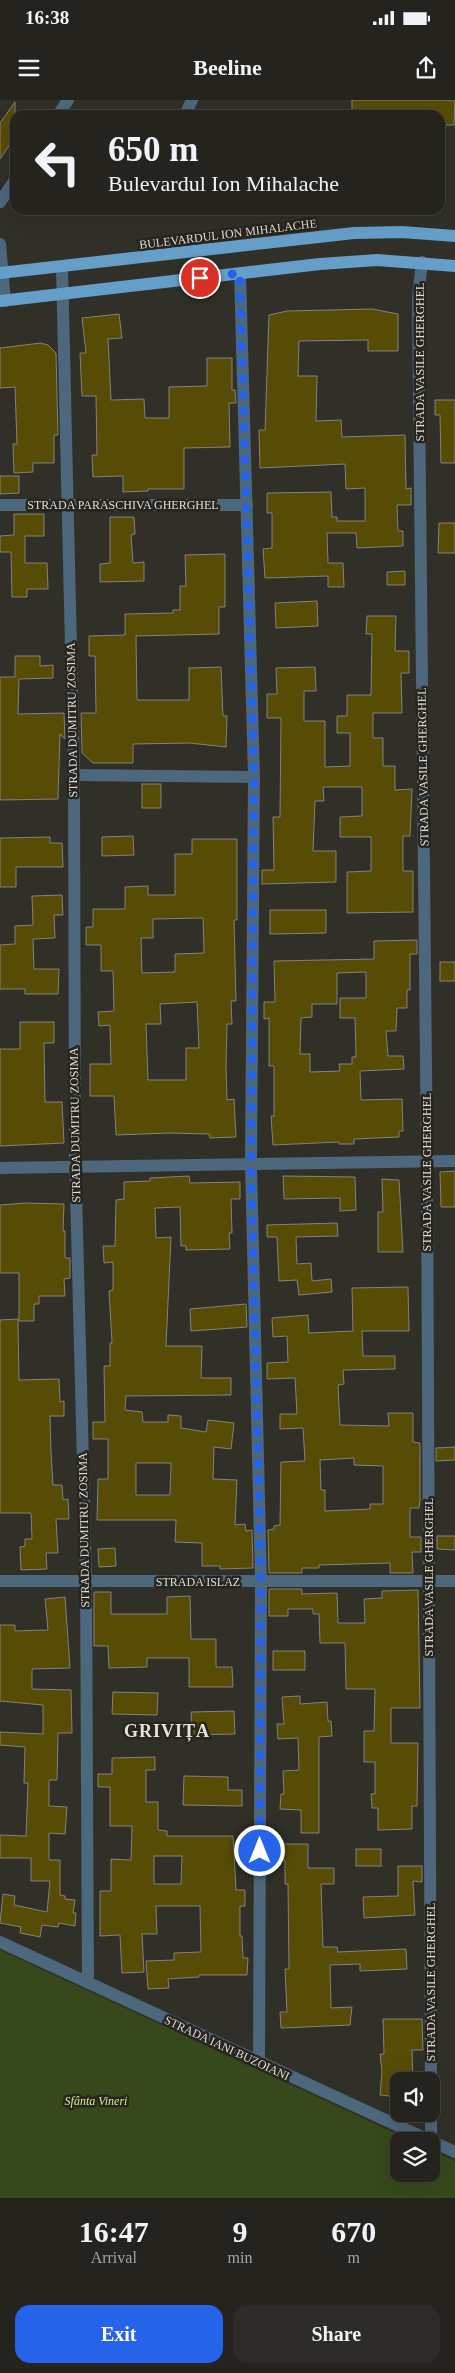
<!DOCTYPE html>
<meta charset="utf-8">
<style>
:root{--surface:#24231e;--page:#2c2b27;--text:#f1f3f6;--muted:#a3a4a4;--line:#41403c;--accent:#2563eb}
body{margin:0;font-family:"Times New Roman",serif;background:var(--page);color:var(--text);height:100vh;display:flex;flex-direction:column;font-size:19px;white-space:nowrap}
*{box-sizing:border-box;margin:0}
p{font-size:16px;color:var(--muted)}
.icon{flex:none;width:28px;height:28px;fill:none;stroke:currentColor;stroke-width:2;stroke-linecap:round;stroke-linejoin:round}
.map{position:relative;height:2098px;overflow:hidden}
.side{display:flex;flex-direction:column;background:var(--surface);flex:1}
.side>*{flex:none}
.top-card{position:absolute;left:10px;top:10px;width:435px;height:105px;border-radius:15px;box-shadow:0 5px 20px #0002,0 0 0 1px var(--line);background:#24231e;color:var(--text);overflow:hidden}
.fabs{position:absolute;left:390px;top:1972px;display:grid;gap:10px}
.fabs a{display:grid;place-items:center;width:50px;height:50px;border-radius:10px;background:var(--surface);box-shadow:0 5px 20px #0002,0 0 0 1px var(--line);font-size:25px}
.pin{position:absolute;display:grid;place-items:center;width:42px;height:42px;color:#fff;margin:-21px;border:2px solid #fff;border-radius:50%;box-shadow:0 1px 5px #0007}
.me{position:absolute;width:55px;margin:-28px;rotate:0deg;stroke-linejoin:round;filter:drop-shadow(0 0 4px #0008)}
.turn{display:flex;align-items:center;gap:18px;height:105px;padding:0 15px;font-size:22px}
.turn .icon{width:65px;height:65px;stroke-width:2.5}
.turn b{display:block;font-size:35px;line-height:42px}
.eta{display:flex;justify-content:space-evenly;align-items:center;height:85px;text-align:center}
.eta b{font-size:30px;font-weight:800;line-height:35px}
.action{display:flex;gap:10px;margin-top:auto;padding:10px 15px}
.action a{flex:1;height:58px;border-radius:15px;background:var(--accent);color:#fff;font-size:20px;font-weight:800;line-height:58px;text-align:center}
.action a+a{background:var(--page);color:var(--text)}
.status{display:flex;justify-content:space-between;align-items:center;height:35px;padding:0 25px;background:var(--surface);direction:ltr}
.status svg{height:14px;fill:currentColor}
header{display:flex;justify-content:space-between;align-items:center;height:65px;padding:0 15px;background:var(--surface);font-size:22px;font-weight:800}
.map>svg:first-child{display:block}
.green{fill:#37491a}
.building{fill:#574c06;stroke:#84827a;fill-rule:evenodd}
.lines{fill:none;stroke-linecap:round;stroke-linejoin:round}
.minor{stroke:#4d677d;stroke-width:12}
.major{stroke:#669eca;stroke-width:12}
.route{stroke:#2563eb;stroke-width:9;stroke-dasharray:0 16.2}
.labels{text-anchor:middle;dominant-baseline:central;stroke-width:5;stroke-linejoin:round;paint-order:stroke}
.street-label{font-size:12px;fill:#dfdfda;stroke:#27251e}
.park-label{font-size:12px;font-style:italic;fill:#cbf390;stroke:#27251e}
.district-label{font-size:18px;font-weight:bold;letter-spacing:1px;fill:#e5e4da;stroke:#27251e}
</style>
<div class="status"><b>16:38</b><svg viewBox="0 0 49 12"><path d="M0 12V9h3v3zM5 12V6h3v6zM10 12V3h3v9zM15 12V0h3v12zM26 1h20v11H26zM47 4h2v5h-2z"/></svg></div>
<header><svg class="icon" aria-label="menu" viewBox="0 0 24 24"><path d="M4 6h16M4 12h16M4 18h16"/></svg>Beeline<svg class="icon" aria-label="share" viewBox="0 0 24 24"><path d="M12 15V3M7 8l5-5 5 5M5 13v7h14v-7"/></svg></header>
<div class="map">
<svg width="455" height="2098" viewBox="0 0 455 2098">
<rect width="100%" height="100%" fill="#302f28"/>
<path class="green" d="M0,1850L412,2041H399V2074H431V2050L455,2061V2098H0Z"/>
<g class="building">
<path d="M352,0H455L454,25H440V15H352Z"/>
<path d="M15,2V37L0,59V23Z"/>
<path d="M372,209L398,214V251H368V240L299,241L298,276H317L316,321L341,320L342,337L405,335L406,389L411,388V405H397L398,431H403V446L357,448L356,433H327L328,463H343L344,487H328V476L265,478L263,449L272,448V413H267V393L331,392L332,417H337V421H365V388L346,389L345,364L260,368L259,330H265L269,215L287,211Z"/>
<path d="M119,214L122,238L108,239L111,300L144,299L145,318H169V287L207,286V258H232V290H235L236,303H229L230,347L184,348V389H148V391L123,392V376L93,377L92,355H97L96,296H82L80,253H86L82,218Z"/>
<path d="M41,243L48,245L56,253L58,335H54V363H33V372L14,373L13,344H17L15,287L0,288V248Z"/>
<path d="M435,300H455V363H441L440,315H435Z"/>
<path d="M0,376H19V393L0,394Z"/>
<path d="M14,414H44V436H25V463H47L48,489H27V497H12L11,452H0V436L14,435Z"/>
<path d="M110,417H134L135,434L131,435L133,463L144,462V481L100,482V464L110,463Z"/>
<path d="M439,423H455V453H438Z"/>
<path d="M225,454V507H219V534L136,536L137,600H189V568L221,567L223,616H227L226,647L190,643L133,644V663H93L82,653L81,613H96L95,556H89V536L125,535V514L173,513V510H180V486H186L185,455Z"/>
<path d="M405,471V485H387V472Z"/>
<path d="M317,501L318,526L276,528L275,503Z"/>
<path d="M367,516H396L395,551H409V573H401L402,613H373V638H383V666H395V690L412,689L410,736H403V771H413V812L347,813V772L371,771V737H340V717L362,716V687H323L324,701H315L313,751H336V782L262,784V770H274L273,717H280L281,618H267V594H277L276,568L315,567L316,591H304V621H325V667L350,666V633H337V616H347V595H371L372,534H366Z"/>
<path d="M15,556H40V566L53,565V578L19,579L18,614L64,613L65,639L60,634L58,699L0,700V577H15Z"/>
<rect x="142" y="684" width="19" height="24"/>
<path d="M133,736L134,755L102,756V737Z"/>
<path d="M50,737V743H62L63,767H16V787H0V738Z"/>
<path d="M192,739H237V820H234L236,901H231L232,924H227L226,968L227,1000L234,999L236,1037L210,1038L209,1034L170,1033L116,1035L114,996H90V964H111L110,925L99,926L98,912L114,911L113,871H101V845H86V827H93V809H125V787L148,786V795H175V754H192ZM203,818L204,853L175,854V872L142,873L141,838H153V819ZM197,902L199,948H186V980H148L146,924H161L160,904Z"/>
<path d="M62,795L63,815H54L55,838L33,839L34,869H59L58,894H25V889H0V845L15,844V826L33,825L32,796Z"/>
<path d="M270,810H326V833L270,834Z"/>
<path d="M417,840V854H410V890H407V908H397L396,931H386L388,956H403L404,969L360,971L361,1000L402,999L403,1031H399V1037L354,1039V1044H339V1042L273,1045L271,1016H274V966H269V918L264,919V902H275L274,861L374,859V841ZM366,872V898H340V918H355L356,957H352V964H339L340,971L310,972V954H300L301,918L312,917V904H337V873Z"/>
<rect x="440" y="862" width="15" height="19"/>
<path d="M20,922H54V943H44L45,1002H62L64,1043L0,1046V949H20Z"/>
<path d="M455,1071V1107H441L440,1072Z"/>
<path d="M189,1076L190,1083L240,1082V1099H231L232,1133H229L230,1149L186,1150V1146H181L180,1107L155,1108L156,1138L171,1137L166,1246H202L201,1278H231V1295L126,1296L125,1310L142,1312L143,1322H168V1315L181,1316V1328L206,1332L208,1320L234,1323L231,1349L214,1347L213,1379L237,1380L235,1425L245,1424L246,1431L252,1430L253,1468L220,1469V1466H202V1443L175,1442L176,1420H97L98,1379H108V1339H93V1322H105L104,1266H110V1243H112L109,1191L113,1190V1162L104,1163L103,1146H115L116,1100L124,1099V1082L150,1081V1078ZM136,1363H171L170,1395H136Z"/>
<path d="M283,1076L355,1077L356,1110L340,1111V1098L284,1099Z"/>
<path d="M382,1079L399,1080L403,1152H378V1112H383Z"/>
<path d="M25,1103L64,1104L63,1131H65V1158H70V1178L64,1179L65,1196H39V1204H34V1221H19V1173H0V1105Z"/>
<path d="M337,1123L338,1136L296,1137L297,1164L311,1163L312,1181L331,1179L332,1192L299,1195L297,1180L279,1181L277,1137H267V1125Z"/>
<path d="M408,1187L409,1231H362L363,1256H395V1269L343,1270L344,1284L338,1285L340,1325L389,1326L388,1313H413V1342L420,1343V1400L419,1408H410V1437H421V1452H412L413,1473H390V1463L319,1465V1468H302V1473H269L268,1430L274,1429V1426L280,1425L281,1362L305,1361L303,1328L280,1329V1314H297L295,1278L267,1279V1263L288,1262L287,1236L273,1237L272,1218L308,1215L309,1233L353,1231L352,1188ZM354,1358V1365L383,1366V1404H370V1409L325,1411V1390H321L320,1360Z"/>
<path d="M246,1204L247,1227L191,1231L190,1209Z"/>
<path d="M18,1219L19,1280L59,1279L60,1302L64,1301V1316H50L51,1352L53,1385H62L63,1400L68,1399L69,1419H56L58,1453H46L47,1469L21,1470L20,1447L25,1446V1439H32L31,1413H0V1220Z"/>
<path d="M455,1347V1360L436,1361V1348Z"/>
<path d="M437,1436H455V1450L437,1449Z"/>
<path d="M115,1448L116,1466L99,1467L98,1449Z"/>
<path d="M269,1489H302V1494L337,1493L338,1523H365L364,1499L382,1498V1491L418,1490L420,1608H391V1643H418L417,1706H412V1729L378,1730V1708H372L371,1694H375V1662H364V1631H374L375,1589H346L345,1543H320L319,1514H313V1509H288V1516H269Z"/>
<path d="M94,1492H111V1514H167V1497L190,1496L191,1539H216V1567H232L233,1587H189V1558H147V1567L109,1568L108,1546H94Z"/>
<path d="M65,1497L70,1568L32,1569V1589L71,1590L72,1633H58L57,1680H49V1706L67,1707L65,1734L49,1733V1760H60V1795L65,1796V1799L75,1800L73,1813H76L75,1826L59,1823L58,1827L42,1825L40,1837L20,1833L21,1827L0,1823L3,1794L15,1796L14,1805L47,1812L50,1781H31V1758H0V1735L26,1736L28,1683H24L25,1647L0,1645V1632L43,1634V1605L0,1601V1525H15V1531L48,1530L45,1499Z"/>
<rect x="273" y="1551" width="32" height="19"/>
<path d="M113,1592L158,1593L157,1615L112,1614Z"/>
<path d="M300,1596V1604L327,1602L328,1621H331L332,1636L319,1637V1733H301V1710L280,1709L281,1694H284L283,1671L299,1670L298,1638L278,1639L277,1624H284L282,1597Z"/>
<path d="M234,1611L235,1634L192,1635L191,1612Z"/>
<path d="M155,1657V1670H146V1702H158V1730L167,1731V1736H233L236,1790H245V1806H240V1836H242L243,1858H248L247,1875H199V1877L168,1879L169,1888L148,1889L146,1861L174,1860V1853L201,1852L200,1806H156L157,1834H142L144,1872L122,1873L120,1835L100,1836V1791H111V1759L131,1760L132,1726H110V1687H98V1674H112V1658ZM154,1756H182L181,1784H154Z"/>
<path d="M184,1676L228,1677V1690H242V1706L183,1705Z"/>
<path d="M274,1744H308V1768H334V1784H321L323,1847H337L338,1852L406,1849L407,1869L360,1871V1864L330,1865L331,1908L352,1907L350,1925L281,1928L280,1912H287L285,1869H289L288,1784H285V1760H274Z"/>
<rect x="356" y="1749" width="25" height="17"/>
<path d="M398,1766H422V1782L413,1781L415,1815L364,1818L363,1797L398,1796Z"/>
<path d="M383,1919H422L423,1950H412L413,1981H399V1997L380,1995L382,1971L380,1954H384Z"/>
</g>
<g class="lines">
<g class="minor">
<path d="M58,15L68,0"/>
<path d="M185,15L192,0"/>
<path d="M0,102L15,80"/>
<path d="M0,144L5,201"/>
<path d="M422,162L418,197L427,1061L431,1981"/>
<path d="M62,167L74,675L75,1052L86,1481L88,1883"/>
<path d="M240,173L254,677L251,1064L261,1482L259,1962"/>
<path d="M0,405H247"/>
<path d="M74,675L254,677"/>
<path d="M0,1068L455,1061"/>
<path d="M0,1481H455"/>
<path d="M0,1842L455,2052"/>
<path d="M431,2014V2041"/>
</g>
<g class="major">
<path d="M0,173L354,133L402,132L455,136"/>
<path d="M0,201L320,164L377,160L455,166"/>
</g>
</g>
<g class="lines">
<path class="route" d="M200,178L240,173V192L254,677L251,1064L261,1482L260,1751"/>
</g>
<g class="labels">
<g class="street-label">
<text transform="translate(228 134) rotate(-7)">BULEVARDUL ION MIHALACHE</text>
<text transform="translate(420 262) rotate(-90)">STRADA VASILE GHERGHEL</text>
<text x="123" y="405">STRADA PARASCHIVA GHERGHEL</text>
<text transform="translate(72 620) rotate(-91)">STRADA DUMITRU ZOSIMA</text>
<text transform="translate(423 667) rotate(-91)">STRADA VASILE GHERGHEL</text>
<text transform="translate(75 1025) rotate(-91)">STRADA DUMITRU ZOSIMA</text>
<text transform="translate(427 1072) rotate(-90)">STRADA VASILE GHERGHEL</text>
<text transform="translate(84 1430) rotate(-91)">STRADA DUMITRU ZOSIMA</text>
<text transform="translate(429 1477) rotate(-90)">STRADA VASILE GHERGHEL</text>
<text x="198" y="1482">STRADA ISLAZ</text>
<text transform="translate(431 1882) rotate(-90)">STRADA VASILE GHERGHEL</text>
<text transform="translate(227 1948) rotate(25)">STRADA IANI BUZOIANI</text>
</g>
<g class="park-label">
<text x="96" y="2001">Sfânta Vineri</text>
</g>
<g class="district-label">
<text x="167" y="1631">GRIVIȚA</text>
</g>
</g>
</svg>
<div class="fabs">
<a><svg class="icon" aria-label="sound" viewBox="0 0 24 24"><path d="M4 9h4l5-4v14l-5-4H4zM17 9q2 3 0 6"/></svg></a>
<a><svg class="icon" aria-label="layers" viewBox="0 0 24 24"><path d="M12 4l9 5-9 5-9-5zM3 14l9 5 9-5"/></svg></a>
</div>
<div class="pin" style="left:200px;top:178px;background:#d93025"><svg class="icon" aria-label="arrive" viewBox="0 0 24 24"><path d="M6 21V4h12l-3 4 3 4H6"/></svg></div>
<svg class="me" style="left:260px;top:1751px" viewBox="-20 -20 40 40"><circle r="17" fill="#2563eb" stroke="#fff" stroke-width="3"/><path d="M0-11L8 9 0 5-8 9z" fill="#fff"/></svg>
<div class="top-card">
<div class="turn"><svg class="icon" aria-label="left" viewBox="0 0 24 24"><path d="M17 20v-9H6M10 6l-5 5 5 5"/></svg><div><b>650 m</b>Bulevardul Ion Mihalache</div></div>
</div>
</div>
<section class="side">
<div class="eta">
<div><b>16:47</b><p>Arrival</p></div>
<div><b>9</b><p>min</p></div>
<div><b>670</b><p>m</p></div>
</div>
<div class="action"><a>Exit</a><a>Share</a></div>
</section>
